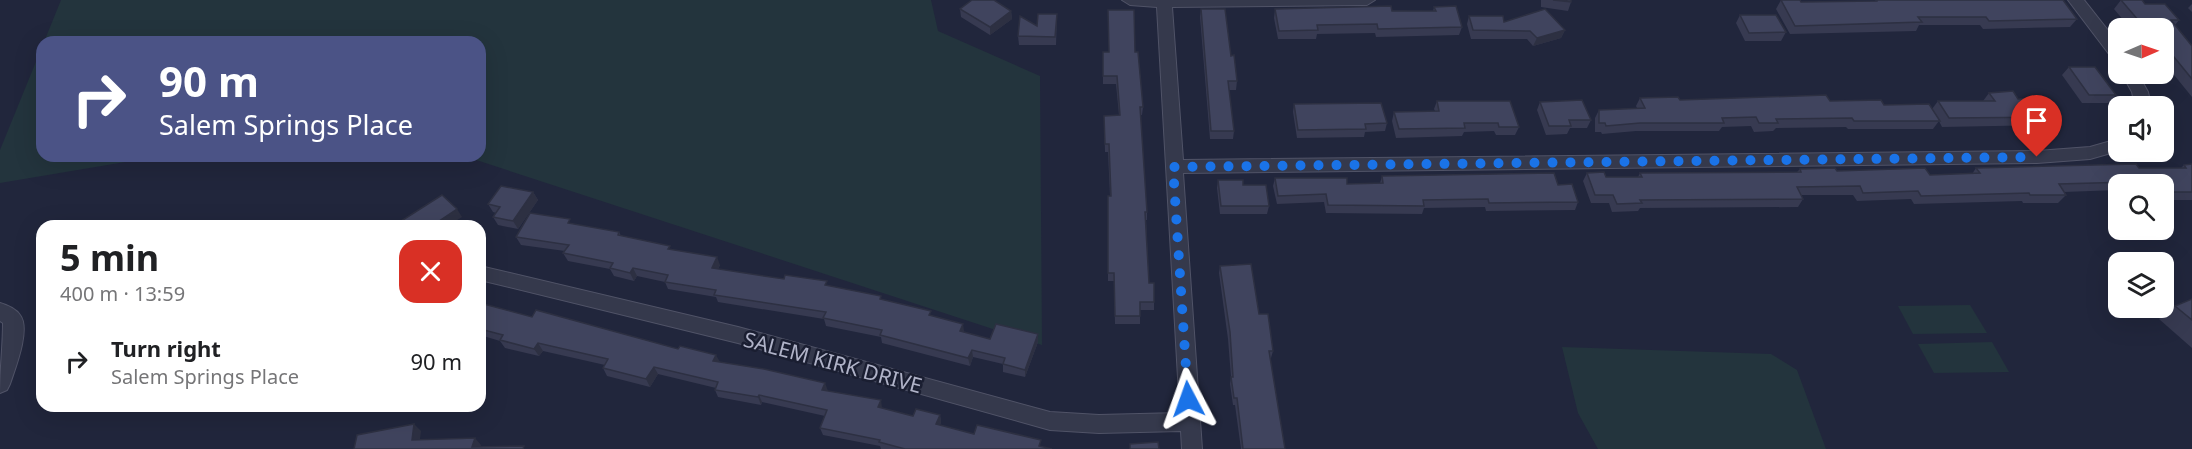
<!DOCTYPE html>
<meta charset="utf-8">
<style>
:root{--surface:#fff;--page:#f2f2f2;--text:#202124;--muted:#757577}
body{margin:0;font-family:"Noto Sans",sans-serif;background:var(--page);color:var(--text);height:100vh;display:flex;flex-direction:column;font-size:22px;white-space:nowrap}
*{box-sizing:border-box;margin:0}
p{font-size:20px;color:var(--muted)}
.icon{flex:none;width:33px;height:33px;fill:none;stroke:currentColor;stroke-width:2;stroke-linecap:round;stroke-linejoin:round}
.map{position:relative;flex:1;overflow:hidden}
.drawer{position:absolute;left:36px;top:220px;width:450px;height:192px;display:flex;flex-direction:column;background:var(--surface);border-radius:18px;box-shadow:0 6px 24px #0002}
.drawer>*{flex:none}
.guide{position:absolute;left:36px;top:36px;width:450px;height:126px;border-radius:18px;box-shadow:0 6px 24px #0002;background:#4b5386;color:#fff;overflow:hidden}
.needle{width:39px;rotate:88deg}
.fabs{position:absolute;left:2108px;top:18px;display:grid;gap:12px}
.fabs a{display:grid;place-items:center;width:66px;height:66px;border-radius:12px;background:var(--surface);box-shadow:0 6px 24px #0002;font-size:30px}
.pin{position:absolute;display:grid;place-items:center;width:51px;height:51px;color:#fff;margin:-62px -26px;border-radius:50% 50% 50% 0;rotate:-45deg;box-shadow:0 0 6px #0007}
.pin .icon{rotate:45deg}
.me{position:absolute;width:66px;margin:-33px;rotate:356deg;stroke-linejoin:round;filter:drop-shadow(0 0 4px #0008)}
.turn{display:flex;align-items:center;gap:21px;height:126px;padding:0 24px;font-size:27px}
.turn .icon{width:78px;height:78px;stroke-width:2.5}
.turn b{display:block;font-size:42px;line-height:51px}
.round{display:grid;place-items:center;flex:none;width:63px;height:63px;border-radius:18px;background:var(--page)}
.summary{display:flex;align-items:center;justify-content:space-between;height:102px;padding:0 24px}
h1{font-size:36px;font-weight:700;line-height:45px}
ul{padding:0;list-style:none}
li{display:flex;align-items:center;gap:18px;height:78px;padding:0 24px}
li div{flex:1}
li b{display:block;font-size:22px}
li em{font-style:normal}
.map>svg:first-child{display:block}
.green{fill:#23343d}
.lines{fill:none;stroke-linecap:round;stroke-linejoin:round}
.minor-casing{stroke:#505367;stroke-width:2}
.minor{fill:#35394c;fill-rule:evenodd}
.wall{fill:#373a51}
.shaded-wall{fill:#2d3042}
.building{fill:#40445e;stroke:#2d3042;stroke-width:1.5}
.route{stroke:#1a73e8;stroke-width:10;stroke-dasharray:0 18}
.labels{text-anchor:middle;dominant-baseline:central;stroke-width:5;stroke-linejoin:round;paint-order:stroke}
.street-label{font-size:21px;fill:#b0b3c8;stroke:#1a1e31}
</style>
<div class="map">
<svg width="2192" height="449" viewBox="0 0 2192 449">
<rect width="100%" height="100%" fill="#21263c"/>
<g class="green">
<path d="M61,0H931L938,31L1040,76L1042,345L464,156H480V42H44Z"/>
<path d="M42,47V156H161L0,183V150Z"/>
<path d="M1970,305L1987,333L1913,334L1898,306Z"/>
<path d="M1992,342L2009,372L1934,373L1918,344Z"/>
<path d="M1562,347L1771,354L1797,370L1826,449H1598L1578,413Z"/>
</g>
<g class="lines">
<g class="minor-casing">
<g id="minor">
<path d="M1122,0H1375L1367,5L1172,7L1183,160L2037,151L2090,147L2118,139V151L2090,159L2037,163L1183,173L1202,449H1182L1181,431L1099,433L1050,430L738,343L480,280V266L738,327L1050,412L1099,415L1180,413L1157,7L1130,5Z"/>
<path d="M2068,0H2084L2118,43V59L2112,58Z"/>
<path d="M2122,74H2138L2148,92L2151,106H2135L2132,92Z"/>
<path d="M0,303C7,305 16,309 20,315C31,329 15,369 10,384L7,390L0,393C0,369 3,346 3,323L0,321Z"/>
</g>
</g>
<use href="#minor" class="minor"/>
</g>
<g class="wall">
<path d="M1541,0H1571V2L1568,11L1541,7Z"/>
<path d="M1781,0L1801,2L1875,1L1876,0H2063L2077,19L2070,27L1983,29L1980,25H1919L1916,31L1790,34L1776,9Z"/>
<path d="M2121,0L2179,20L2175,25L2192,46V97L2166,65H2163V28H2130L2114,9Z"/>
<path d="M2192,4V12L2188,8Z"/>
<path d="M1434,7L1462,27L1459,35L1376,37L1375,33L1317,34L1316,39H1278L1274,18L1275,9L1433,11Z"/>
<path d="M960,9L1011,11L1012,19L990,35L961,17Z"/>
<path d="M1201,9L1231,56L1237,81L1236,90H1229L1234,131L1233,139H1210L1200,17Z"/>
<path d="M1057,14L1056,45H1019L1018,36Z"/>
<path d="M1740,15L1786,32L1781,41H1745L1736,23Z"/>
<path d="M1469,16L1504,22L1565,30L1561,38L1533,46L1527,39H1471L1467,24Z"/>
<path d="M1103,52H1135L1143,107L1142,115H1140L1147,212V220H1146L1149,283L1154,302V310H1140V324H1115L1114,281H1108V196H1110L1108,152H1105L1104,116L1119,115L1116,84H1103Z"/>
<path d="M2069,67L2116,95L2108,103H2082L2062,75Z"/>
<path d="M1989,93L2018,99L2048,117L2041,125L1942,127L1939,121L1933,129H1848L1846,127L1776,128L1773,131L1754,132L1751,126L1722,127L1719,131H1636L1602,134L1601,132H1595V118L1599,110L1637,108L1636,106L1640,98L1680,100L1830,101L1932,109L1938,101H1983Z"/>
<path d="M1437,101L1519,127L1515,135H1496L1494,131L1464,132L1462,136L1396,138L1392,121L1394,112L1435,111L1434,109Z"/>
<path d="M1540,102L1591,120L1587,128H1570L1567,134L1546,135L1537,110Z"/>
<path d="M1294,104L1387,123L1385,131L1365,132L1364,137L1297,138L1293,112Z"/>
<path d="M2192,164V200H2163V184H2118V190L2064,192L2066,195L2058,203H2023L2022,201L1914,204L1911,199L1857,201L1853,195H1801L1803,199L1798,207L1640,208L1638,211L1612,212L1609,203H1591L1583,181L1587,173L1606,177H1638L1640,173L1797,172L1800,169L1930,175L1972,174L1976,168H2181L2184,165Z"/>
<path d="M1382,176L1558,185L1578,202L1575,210L1486,211L1485,207L1424,208L1422,214L1326,213L1324,202L1277,204L1273,186L1275,178L1347,184L1380,183Z"/>
<path d="M1218,180L1243,185L1269,206L1267,214H1220L1217,188Z"/>
<path d="M533,192L538,200L518,229L498,225L493,217L496,213L493,212L488,204Z"/>
<path d="M573,224L619,232L621,236L671,250L720,265L718,269L828,286L882,300L932,316L964,331V332L990,339L1038,342L1025,377L1003,372V364L973,357L970,366L882,343L881,337L826,326L824,319L718,302L716,297L668,289L665,282L637,276L634,281L614,276L610,269L568,261L563,253L565,251L521,245L516,237Z"/>
<path d="M1220,266L1259,314L1273,351L1271,358H1270L1285,449H1241L1235,405H1233L1230,384L1231,377L1228,339L1219,273Z"/>
<path d="M2192,299V348L2159,319L2175,306Z"/>
<path d="M480,303L532,317L720,362L828,391L882,408L913,416L940,415L941,422L940,425L974,434L1052,449H881L880,446L823,435L820,428L825,416L762,402L761,405L718,397L715,390L716,388L658,374L650,387L607,376L603,368L605,365L543,351L539,356L505,348L500,341L480,335Z"/>
</g>
<g class="shaded-wall">
<path d="M1011,11L1012,19L990,35V27Z"/>
<path d="M1565,30L1561,38L1533,46L1537,38Z"/>
<path d="M533,192L538,200L518,229L513,221Z"/>
<path d="M457,209L462,217L448,226H441L439,221Z"/>
<path d="M717,257L720,265L715,275L712,268Z"/>
<path d="M633,268L637,276L634,281L630,273Z"/>
<path d="M963,324L964,331L961,339L960,331Z"/>
<path d="M1038,334V342L1025,377V370Z"/>
<path d="M538,343L543,351L539,356L534,349Z"/>
<path d="M972,350L973,357L970,366L968,358Z"/>
<path d="M716,355L720,362L713,361Z"/>
<path d="M654,367L658,374L650,387L646,379Z"/>
<path d="M825,383L828,391L822,390Z"/>
<path d="M759,395L762,402L761,405L758,397Z"/>
<path d="M881,400L882,408L878,407Z"/>
<path d="M940,415L941,422L937,431L936,424Z"/>
<path d="M414,424L421,431L419,447L412,440Z"/>
<path d="M475,438L481,445L480,449L472,447Z"/>
</g>
<g class="building">
<path d="M972,0H994L1011,11L990,27L960,9Z"/>
<path d="M1553,0H1571V2Z"/>
<path d="M1781,0H1800L1801,2L1877,1V0H2063L2077,19L1989,21L1986,17H1918L1922,22L1795,26Z"/>
<path d="M2121,0H2142L2145,4H2165L2179,20H2171L2192,46V79L2174,57H2168L2163,50V28H2145Z"/>
<path d="M1391,6L1392,11H1436L1434,7L1456,6L1462,27L1378,29L1377,24L1317,25L1318,30L1279,31L1275,9Z"/>
<path d="M1201,9H1225L1231,56L1234,55L1237,81H1228L1234,131H1211Z"/>
<path d="M1545,9L1565,30L1537,38L1530,31L1473,30L1469,16H1503L1504,22Z"/>
<path d="M1108,10H1134L1135,52H1138L1143,107H1140L1147,212H1145L1149,283H1154V302H1140V316H1115L1114,273H1108V196H1111L1109,144H1105L1104,116L1120,115L1117,76H1103V52H1109Z"/>
<path d="M1038,14H1057L1055,37L1018,36L1020,16L1037,26Z"/>
<path d="M1740,15H1776L1786,32L1749,33Z"/>
<path d="M2069,67H2095L2116,95H2089Z"/>
<path d="M2013,91L2018,99L2033,98L2048,117L1949,118L1938,101H1995L1989,93Z"/>
<path d="M1826,95L1830,101L1881,100L1884,105L1929,104L1940,121H1854L1852,118L1776,119L1778,123H1759L1756,117L1722,118L1724,123H1640L1606,126L1605,123H1599V110L1645,108L1640,98L1678,97L1680,100Z"/>
<path d="M1582,100L1591,120H1569L1571,126H1549L1540,102Z"/>
<path d="M1437,101H1510L1519,127H1499L1498,123H1464L1465,128L1399,129L1394,112L1439,111Z"/>
<path d="M1381,103L1387,123L1365,124L1366,129L1298,130L1294,104Z"/>
<path d="M2136,164L2139,168H2186L2184,165L2192,164V192H2163V184H2132L2130,182L2059,184L2066,195H2030L2029,193L1921,196L1918,191L1863,193L1860,186L1797,187L1803,199L1640,200L1642,203L1617,204L1613,195H1595L1587,173L1604,172L1606,177H1642L1640,173L1801,172L1800,169L1835,168L1837,171L1925,168L1930,175L1980,173L1976,168Z"/>
<path d="M1554,173L1558,185L1572,184L1578,202L1489,203L1488,199L1423,200L1424,206L1328,205L1326,194L1278,196L1275,178H1347V184L1383,183L1382,176Z"/>
<path d="M1218,180H1243V185H1266L1269,206H1221Z"/>
<path d="M501,186L533,192L513,221L493,217L500,207L488,204Z"/>
<path d="M442,195L457,209L439,221L443,225L441,226H402L398,223Z"/>
<path d="M530,213L570,219L568,223L619,232L618,235L670,246L668,249L717,257L712,268L784,279L785,275L827,281L825,285L881,296L880,299L931,311L929,315L963,324L960,331L990,339L996,324L1038,334L1025,370L1003,364L1005,358L972,350L968,358L880,335L882,330L823,318L826,312L714,295L716,290L665,282L668,275L633,268L630,273L610,268L613,263L563,253L569,245L516,237Z"/>
<path d="M1251,264L1259,314H1268L1273,351H1269L1285,449H1243L1237,398H1234L1231,377H1233L1230,332L1220,266Z"/>
<path d="M2192,299V320L2175,306Z"/>
<path d="M480,303L532,317L536,310L678,349L680,346L716,355L713,361L764,369L825,383L822,390L881,400L878,407L913,416L916,409L940,415L936,424L974,434L977,425L1041,440L1039,446L1052,449H905L879,442L880,440L820,428L827,410L759,395L758,397L715,390L718,382L654,367L646,379L603,368L608,359L538,343L534,349L500,340L503,335L480,329Z"/>
<path d="M414,424L412,440L475,438L472,447L524,446L523,449H354L357,435Z"/>
<path d="M1158,442L1159,449H1130V444Z"/>
</g>
<g class="lines">
<path class="route" d="M1188,399L1173,167L2037,157"/>
</g>
<g class="labels">
<g class="street-label">
<text transform="translate(833 362) rotate(15)">SALEM KIRK DRIVE</text>
</g>
</g>
</svg>
<div class="fabs">
<a><svg class="needle" viewBox="-14 -14 28 28"><path d="M0-13l5 13h-10z" fill="#e53935"/><path d="M0 13l5-13h-10z" fill="#757577"/></svg></a>
<a><svg class="icon" aria-label="sound" viewBox="0 0 24 24"><path d="M4 9h4l5-4v14l-5-4H4zM17 9q2 3 0 6"/></svg></a>
<a><svg class="icon" aria-label="search" viewBox="0 0 24 24"><circle cx="10" cy="10" r="6"/><path d="M15 15l6 6"/></svg></a>
<a><svg class="icon" aria-label="layers" viewBox="0 0 24 24"><path d="M12 4l9 5-9 5-9-5zM3 14l9 5 9-5"/></svg></a>
</div>
<div class="pin" style="left:2037px;top:157px;background:#d93025"><svg class="icon" aria-label="arrive" viewBox="0 0 24 24"><path d="M6 21V4h12l-3 4 3 4H6"/></svg></div>
<svg class="me" style="left:1188px;top:399px" viewBox="-20 -20 40 40"><path d="M0-17L14 15 0 8-14 15z" fill="#1a73e8" stroke="#fff" stroke-width="4"/></svg>
<div class="guide">
<div class="turn"><svg class="icon" aria-label="right" viewBox="0 0 24 24"><path d="M7 20v-9h11M14 6l5 5-5 5"/></svg><div><b>90 m</b>Salem Springs Place</div></div>
</div>
<section class="drawer">
<div class="summary"><div><h1>5 min</h1><p>400 m · 13:59</p></div><a class="round" style="background:#d93025;color:#fff"><svg class="icon" aria-label="close" viewBox="0 0 24 24"><path d="M6 6l12 12M18 6L6 18"/></svg></a></div>
<ul>
<li><svg class="icon" aria-label="right" viewBox="0 0 24 24"><path d="M7 20v-9h11M14 6l5 5-5 5"/></svg><div><b>Turn right</b><p>Salem Springs Place</p></div><em>90 m</em></li>
</ul>
</section>
</div>
